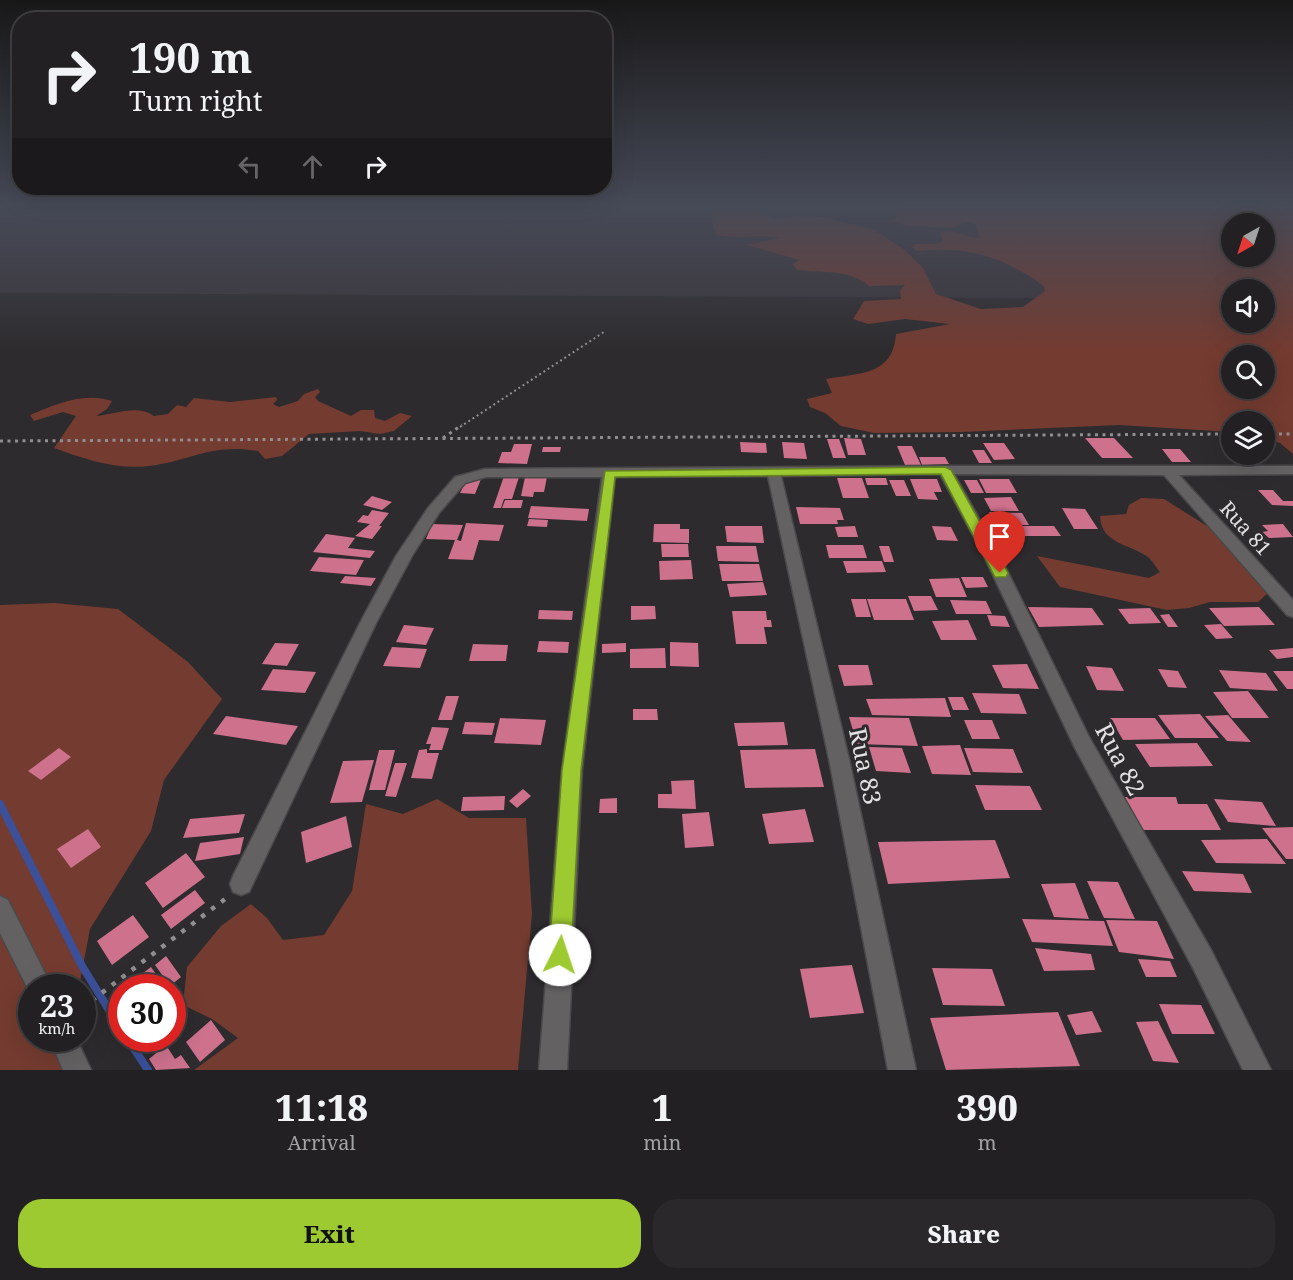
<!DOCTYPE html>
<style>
:root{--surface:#222022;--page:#2a282a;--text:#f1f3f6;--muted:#a2a3a5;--line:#3f3e40;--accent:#9dca30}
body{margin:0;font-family:"Noto Serif",serif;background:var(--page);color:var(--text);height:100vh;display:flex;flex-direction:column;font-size:22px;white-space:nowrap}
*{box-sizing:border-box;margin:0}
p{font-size:20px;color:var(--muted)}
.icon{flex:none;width:33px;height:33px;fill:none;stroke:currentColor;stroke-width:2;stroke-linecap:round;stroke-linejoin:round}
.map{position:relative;height:1070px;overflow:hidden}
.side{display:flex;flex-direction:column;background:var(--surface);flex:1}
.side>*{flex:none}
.guide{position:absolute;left:12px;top:12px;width:600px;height:183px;border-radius:24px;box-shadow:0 6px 24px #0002,0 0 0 2px var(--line);background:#222022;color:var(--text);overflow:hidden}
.needle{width:39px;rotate:219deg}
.tools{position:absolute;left:1221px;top:213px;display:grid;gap:12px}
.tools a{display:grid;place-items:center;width:54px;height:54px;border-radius:50%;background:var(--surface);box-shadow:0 6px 24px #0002,0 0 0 2px var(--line);font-size:30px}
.speed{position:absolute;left:18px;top:974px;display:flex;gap:12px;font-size:30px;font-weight:700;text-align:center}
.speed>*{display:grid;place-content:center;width:78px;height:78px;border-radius:50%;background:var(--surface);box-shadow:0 6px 24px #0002,0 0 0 2px var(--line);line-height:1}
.speed small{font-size:15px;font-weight:400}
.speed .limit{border:9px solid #d22;background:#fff;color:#111}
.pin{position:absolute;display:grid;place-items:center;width:51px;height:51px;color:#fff;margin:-62px -26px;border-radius:50% 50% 50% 0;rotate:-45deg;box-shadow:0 0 6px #0007}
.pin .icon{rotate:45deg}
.me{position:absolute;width:66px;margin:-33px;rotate:4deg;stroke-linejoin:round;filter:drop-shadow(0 0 4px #0008)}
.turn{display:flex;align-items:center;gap:21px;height:126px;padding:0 18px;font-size:27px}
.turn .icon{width:78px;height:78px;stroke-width:2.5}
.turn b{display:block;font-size:42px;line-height:51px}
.lanes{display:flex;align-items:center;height:57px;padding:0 18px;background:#0003;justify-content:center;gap:30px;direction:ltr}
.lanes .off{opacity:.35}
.eta{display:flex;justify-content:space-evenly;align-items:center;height:102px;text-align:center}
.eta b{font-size:36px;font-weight:800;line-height:42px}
.action{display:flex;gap:12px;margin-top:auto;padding:12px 18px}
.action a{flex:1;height:69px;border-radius:24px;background:var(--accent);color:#111;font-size:24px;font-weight:800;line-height:69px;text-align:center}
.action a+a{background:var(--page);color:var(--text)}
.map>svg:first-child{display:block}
.built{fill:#3a3439;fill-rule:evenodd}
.green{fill:#743b30;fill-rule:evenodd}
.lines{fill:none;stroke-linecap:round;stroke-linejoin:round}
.stream{stroke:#3b5099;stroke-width:8}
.building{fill:#cd718d}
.street-casing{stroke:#4a494a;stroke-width:3}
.path-far2{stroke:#908e90;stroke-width:2;stroke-dasharray:2 3;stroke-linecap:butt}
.path-far1{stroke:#908e90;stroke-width:3;stroke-dasharray:3 4.5;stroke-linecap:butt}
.path{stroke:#908e90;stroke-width:4.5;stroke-dasharray:4.5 8;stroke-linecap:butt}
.street{fill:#646163;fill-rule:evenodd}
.route{fill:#9dca30;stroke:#66831f;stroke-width:1.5}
.labels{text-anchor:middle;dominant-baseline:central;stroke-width:6;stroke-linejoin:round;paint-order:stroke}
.street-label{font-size:20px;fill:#e2e1e2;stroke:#2d2b2d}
.near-street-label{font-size:24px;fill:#e2e1e2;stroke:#2d2b2d}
</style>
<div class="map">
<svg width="1293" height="1070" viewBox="0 0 1293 1070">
<rect width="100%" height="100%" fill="#2d2b2d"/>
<path class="built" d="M0,203H1293L1264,290H1232L1231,299L0,293ZM1232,224H1264V256H1232Z"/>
<g class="green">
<path d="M898,203H1293V454L1280,443L1265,439L1264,422H1232L1231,432L1119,425L961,432L874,433L841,426L825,413L810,407L807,399L832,393L826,379C859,373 893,376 896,334L950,324L905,319L868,324L853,319L864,301L901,299L900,290L905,285L869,286C850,269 822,273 798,270L792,264L800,260L747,245L780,238C759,234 738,239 716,235L712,221L714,211L743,209L775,219L796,216L821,217L873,229L905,250L923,268L936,294L981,309L1023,307L1045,291L1044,286C1001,256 969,246 917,251L912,247L915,244H935L943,241L940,233C955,227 964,238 979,238L976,224L965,222L953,228L911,226L889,221L896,219ZM1232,224H1264V256H1232ZM1232,290H1264V322H1232ZM1232,356H1264V388H1232Z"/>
<path d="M318,389L320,392L315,397L318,401L351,416L361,410H374L375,418L385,421L400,413L412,416L394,431L380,434L360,431L309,434L282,456L265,459L258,451C212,443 190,461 149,466C115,470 85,459 54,448L76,416L63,412L34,421L30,415C57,404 83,392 112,401L107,409L96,416C116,414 137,404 154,416L168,414L177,405L186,407L194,398L230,402L276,397L277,400L273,404L279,407L298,401L304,394Z"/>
<path d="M1141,498L1164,499L1218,533L1267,594L1258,602H1210L1189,608L1167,610L1060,587L1037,556L1149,578L1160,572C1156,568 1153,561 1148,557C1130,544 1101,544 1100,516L1126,514L1129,505Z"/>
<path d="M54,603L118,609L188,662L222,699L164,780L151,831L90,929L79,987H32V1038H70L64,1070H0V605Z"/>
<path d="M437,799L469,818H526L532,914L518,1070H194L238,1038L212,1019L183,1005L187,967L221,926L251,904L267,918L283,940L324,935L352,891L366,804L403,814Z"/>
</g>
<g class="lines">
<g class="stream">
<path d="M0,804L82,966L122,1031"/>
<path d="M127,1038L148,1070"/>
</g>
</g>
<g class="building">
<path d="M844,438L861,439L866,455H848Z"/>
<path d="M1085,438H1114L1133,458H1102Z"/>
<path d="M827,439H839L846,458H833Z"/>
<path d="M740,442L766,443L767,453L741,452Z"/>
<path d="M782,442L804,443L807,459L784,458Z"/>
<path d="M983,443H1004L1015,459L994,460Z"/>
<path d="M514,444H532L527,464L498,463L502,452H511Z"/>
<path d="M897,446H912L921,465H905Z"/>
<path d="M543,447H561L560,452H542Z"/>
<path d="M1162,449H1180L1191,462H1172Z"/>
<path d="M972,450H984L992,463H979Z"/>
<path d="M1241,454H1258L1266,461L1249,462Z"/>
<path d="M919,457H945L949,464L922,465Z"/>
<path d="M504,476L519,477L512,499H504L501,508H493Z"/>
<path d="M525,477H547L544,492H534L533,497L521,496Z"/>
<path d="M837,478H862L869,498H843Z"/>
<path d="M865,478H886L888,485H867Z"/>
<path d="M467,479H481L475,494L460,493Z"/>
<path d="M910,479H937L942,492H934L938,500L918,499Z"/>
<path d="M979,479H1009L1017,493H986Z"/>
<path d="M889,480H904L911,496H896Z"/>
<path d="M964,480H977L984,493H971Z"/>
<path d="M1258,490H1273L1283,501H1293V506L1272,505Z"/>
<path d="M372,496L392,502L382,510L363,505Z"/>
<path d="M1011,497L1019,511H991L984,498Z"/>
<path d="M505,500H523L521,508H502Z"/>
<path d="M531,506L589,509L587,521L528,518Z"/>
<path d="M796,507L840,508L844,520H837L838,524H800Z"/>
<path d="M1062,508L1085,509L1098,529H1074Z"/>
<path d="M372,510L389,513L379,526H382L372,539L355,536L370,524L357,522L363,515L368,516Z"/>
<path d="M989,512L1022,513L1029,525H996Z"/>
<path d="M529,519L548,520L547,527L527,526Z"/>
<path d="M466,523L504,525L499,541L479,540L473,560L448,559L455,540L426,539L432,524L463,525L457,540L461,541Z"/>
<path d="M654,524H680V529H689V543L653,542Z"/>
<path d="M1283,524L1293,537L1269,538L1262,532L1268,531L1262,525Z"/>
<path d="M725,526H762L764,543L727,542Z"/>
<path d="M855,526L858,537H838L835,527Z"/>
<path d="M932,526L951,527L958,541L937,540Z"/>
<path d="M1015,526H1054L1061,536H1021Z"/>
<path d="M326,534L355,538L348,548L375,551L370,558L313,552Z"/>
<path d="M661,544H688L689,557H662Z"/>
<path d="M826,545H863L867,558H829Z"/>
<path d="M716,546H756L759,562L718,561Z"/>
<path d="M879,546H889L894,562H884Z"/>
<path d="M319,557L364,560L356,575L310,571Z"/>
<path d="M691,560L693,579L660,580L659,561Z"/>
<path d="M843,561H882L886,572L847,573Z"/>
<path d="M719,564H759L763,581H722Z"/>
<path d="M345,576L376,578L371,586L340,583Z"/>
<path d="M961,577H983L988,587L966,588Z"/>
<path d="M959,578L967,597H936L929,579Z"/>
<path d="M763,582L767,595L730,597L727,584Z"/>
<path d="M908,596H931L938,610L914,611Z"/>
<path d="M851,599H866L871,617H856Z"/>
<path d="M867,599H906L914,620H874Z"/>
<path d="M950,600L986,601L992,614H956Z"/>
<path d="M631,606H655L656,619L631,620Z"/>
<path d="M1028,607L1092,608L1104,625L1039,627Z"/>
<path d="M1259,607L1275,625L1224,626L1209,608Z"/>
<path d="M1150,608L1161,623L1129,624L1118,609Z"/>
<path d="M539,610L573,611L572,620L538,619Z"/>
<path d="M732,611H766L767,620H771L772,627H764L767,644H736Z"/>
<path d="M1169,614L1178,627H1168L1160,615Z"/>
<path d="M987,615L1005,616L1010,627L991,626Z"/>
<path d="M968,620L977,640H941L932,621Z"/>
<path d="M1221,624L1233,638L1216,639L1204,625Z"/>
<path d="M404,625L434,628L426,645L396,642Z"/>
<path d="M539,641L569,642L568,653L537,652Z"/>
<path d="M670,642L698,643L699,667L670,666Z"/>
<path d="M275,643L299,644L287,666L262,664Z"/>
<path d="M626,643V652L602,653V644Z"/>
<path d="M473,644L508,645L506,661H469Z"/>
<path d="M392,647L427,649L420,668L383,666Z"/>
<path d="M665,648L666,668H630V649Z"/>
<path d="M1293,648V657L1277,659L1269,650Z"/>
<path d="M1027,664L1039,689L1003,688L992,665Z"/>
<path d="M838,665H868L873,685L844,686Z"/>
<path d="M1086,666L1112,668L1124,691L1097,690Z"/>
<path d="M273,669L316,672L305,693L261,690Z"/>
<path d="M1158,669L1178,671L1187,688L1168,687Z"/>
<path d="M1219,670L1266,673L1278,691L1230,688Z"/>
<path d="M1273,671H1293V689H1287Z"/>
<path d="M1248,691L1269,718H1232L1213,692Z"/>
<path d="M972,693L1019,694L1027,714L981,713Z"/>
<path d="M446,696H459L452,720H438Z"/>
<path d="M948,697H963L969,710H953Z"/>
<path d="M945,698L951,717L872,715L866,699Z"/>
<path d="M633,709H657L658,720H633Z"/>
<path d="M1200,714L1219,738H1175L1158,715Z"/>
<path d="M1228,715L1251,742L1227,741L1205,716Z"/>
<path d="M226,716L298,726L286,745L213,734Z"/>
<path d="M849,717L909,718L918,746L857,744Z"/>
<path d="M500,718L546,720L541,745L494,743Z"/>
<path d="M1110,718H1155L1170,739L1123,740Z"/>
<path d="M964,720H992L1000,739H972Z"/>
<path d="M465,722L495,723L492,735L462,734Z"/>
<path d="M784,722L788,745L738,746L734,723Z"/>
<path d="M432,727L449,728L442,750H429L431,744H426Z"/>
<path d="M1197,743L1213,766L1150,767L1135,744Z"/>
<path d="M960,745L971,775L932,774L922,746Z"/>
<path d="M869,747L902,748L911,773L876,771Z"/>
<path d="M59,748L71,757L41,780L28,771Z"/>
<path d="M964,748L1013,749L1023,773L973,772Z"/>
<path d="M427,749V753H439L432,779L411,778L419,750Z"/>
<path d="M815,749L824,787L745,788L740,750Z"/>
<path d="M379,750H395L385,790H369Z"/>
<path d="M374,760L362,802L330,803L343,761Z"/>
<path d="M395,763H407L396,797L385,796Z"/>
<path d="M694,780L696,809L658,808V794H672L671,781Z"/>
<path d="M975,785L1030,786L1042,810H985Z"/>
<path d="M523,789L531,796L517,808L509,801Z"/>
<path d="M505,796L504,810L461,811L463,797Z"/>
<path d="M1123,797H1176L1178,804H1207L1221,830H1142Z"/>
<path d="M617,798V813H599L600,799Z"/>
<path d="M1214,799L1262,802L1276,826L1228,822Z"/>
<path d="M805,809L814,842L769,844L762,814Z"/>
<path d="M709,812L714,846L685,848L682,814Z"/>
<path d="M245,814L239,833L183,838L190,819Z"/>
<path d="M346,816L352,847L306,863L301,832Z"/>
<path d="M1293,827V859H1286L1262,828Z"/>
<path d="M88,829L101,847L71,868L57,849Z"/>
<path d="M244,837L240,854L195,861L200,843Z"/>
<path d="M1267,839L1286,864L1216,863L1201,840Z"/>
<path d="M995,840L1010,878L888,884L878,842Z"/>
<path d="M186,853L205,877L163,908L145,883Z"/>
<path d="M1182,871L1243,874L1252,893L1194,891Z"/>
<path d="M1087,881L1118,882L1135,919L1104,918Z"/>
<path d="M1075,883L1089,919L1054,917L1041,884Z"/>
<path d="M195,890L205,903L171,929L161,915Z"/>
<path d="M133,915L149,937L112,965L97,941Z"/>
<path d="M1022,919L1104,921L1113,946L1032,942Z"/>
<path d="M1106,920L1157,921L1174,959L1119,952Z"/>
<path d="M1035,948L1091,954L1095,970L1044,971Z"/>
<path d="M166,956L181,977L170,986L155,965Z"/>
<path d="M1138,959L1170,961L1177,977H1146Z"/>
<path d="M852,965L864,1013L810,1018L800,969Z"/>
<path d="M151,967L165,987H125Z"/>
<path d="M932,968L992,969L1005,1006L943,1005Z"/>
<path d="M122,990V1022L109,999Z"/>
<path d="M1159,1004L1201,1005L1215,1034H1172Z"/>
<path d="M1092,1011L1102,1032L1076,1035L1067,1015Z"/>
<path d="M1058,1012L1080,1066L946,1070L930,1018Z"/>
<path d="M211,1020L225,1040L200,1062L186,1042Z"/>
<path d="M1158,1021L1179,1063L1153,1061L1136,1022Z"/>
<path d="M166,1045L175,1059L181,1055L190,1068L156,1070L149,1059Z"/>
</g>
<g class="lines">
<g class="street-casing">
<g id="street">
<path d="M944,466H1293V474L1179,475L1293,600V617L1287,615L1164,475L954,474L998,552L1089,737L1211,950L1271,1070H1243L1193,968L1075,748L982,552L940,474L781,476L849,759L916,1070H888L829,759L768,476L615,477L582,770L567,1070H539L562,770L602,477H486L465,483L439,513L412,556L376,623L249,892L241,895L233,892L230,884L233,876L360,623L396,556L428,508L455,477L485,469Z"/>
<path d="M0,896L8,900L52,987H32V997L0,933Z"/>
<path d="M49,1038H76L91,1070H63Z"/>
</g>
</g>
<path class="path-far2" d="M460,427L604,332"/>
<g class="path-far1">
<path d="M1264,434H1293"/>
<path d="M443,438L462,425"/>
<path d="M0,441L1232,434"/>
</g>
<path class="path" d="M82,1008L229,896"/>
<use href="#street" class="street"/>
</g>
<linearGradient id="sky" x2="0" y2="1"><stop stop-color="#191819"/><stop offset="0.58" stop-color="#464a57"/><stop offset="1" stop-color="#464a57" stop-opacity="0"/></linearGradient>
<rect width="1293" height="353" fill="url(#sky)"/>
<path class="route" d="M945,467L951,470L1008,573L1006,577H995L941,474L615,477L581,770L571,955L568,963L560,966L552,963L549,955L562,770L605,471Z"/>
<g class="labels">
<g class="street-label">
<text transform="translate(1246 528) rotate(48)">Rua 81</text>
</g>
<g class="near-street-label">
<text transform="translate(1121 759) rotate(62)">Rua 82</text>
<text transform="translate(866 766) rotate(78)">Rua 83</text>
</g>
</g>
</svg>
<div class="tools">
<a><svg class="needle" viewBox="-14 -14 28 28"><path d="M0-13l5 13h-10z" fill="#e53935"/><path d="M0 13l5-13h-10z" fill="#a2a3a5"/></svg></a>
<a><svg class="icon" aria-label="sound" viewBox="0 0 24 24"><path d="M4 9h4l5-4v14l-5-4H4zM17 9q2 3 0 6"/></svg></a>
<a><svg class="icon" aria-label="search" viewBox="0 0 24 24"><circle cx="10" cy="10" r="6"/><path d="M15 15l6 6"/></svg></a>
<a><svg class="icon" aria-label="layers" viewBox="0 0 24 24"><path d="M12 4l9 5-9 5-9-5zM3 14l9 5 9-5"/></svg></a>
</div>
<div class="speed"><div>23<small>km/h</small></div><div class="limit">30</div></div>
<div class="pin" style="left:1000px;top:573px;background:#d93025"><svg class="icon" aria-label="arrive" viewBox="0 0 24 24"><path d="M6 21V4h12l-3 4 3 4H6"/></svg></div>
<svg class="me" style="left:560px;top:955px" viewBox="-20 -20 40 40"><circle r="19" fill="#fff"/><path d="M0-13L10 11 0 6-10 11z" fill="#9dca30"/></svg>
<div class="guide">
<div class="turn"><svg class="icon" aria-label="right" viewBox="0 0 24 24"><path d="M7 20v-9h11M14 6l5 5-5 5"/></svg><div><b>190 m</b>Turn right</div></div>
<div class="lanes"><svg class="icon off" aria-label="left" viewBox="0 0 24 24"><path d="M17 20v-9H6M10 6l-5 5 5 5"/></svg><svg class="icon off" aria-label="ahead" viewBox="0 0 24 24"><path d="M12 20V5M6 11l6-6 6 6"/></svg><svg class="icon" aria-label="right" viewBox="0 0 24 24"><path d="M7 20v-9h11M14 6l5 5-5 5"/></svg></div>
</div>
</div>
<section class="side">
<div class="eta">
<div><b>11:18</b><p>Arrival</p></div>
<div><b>1</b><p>min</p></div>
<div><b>390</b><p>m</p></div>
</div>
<div class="action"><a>Exit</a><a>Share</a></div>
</section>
